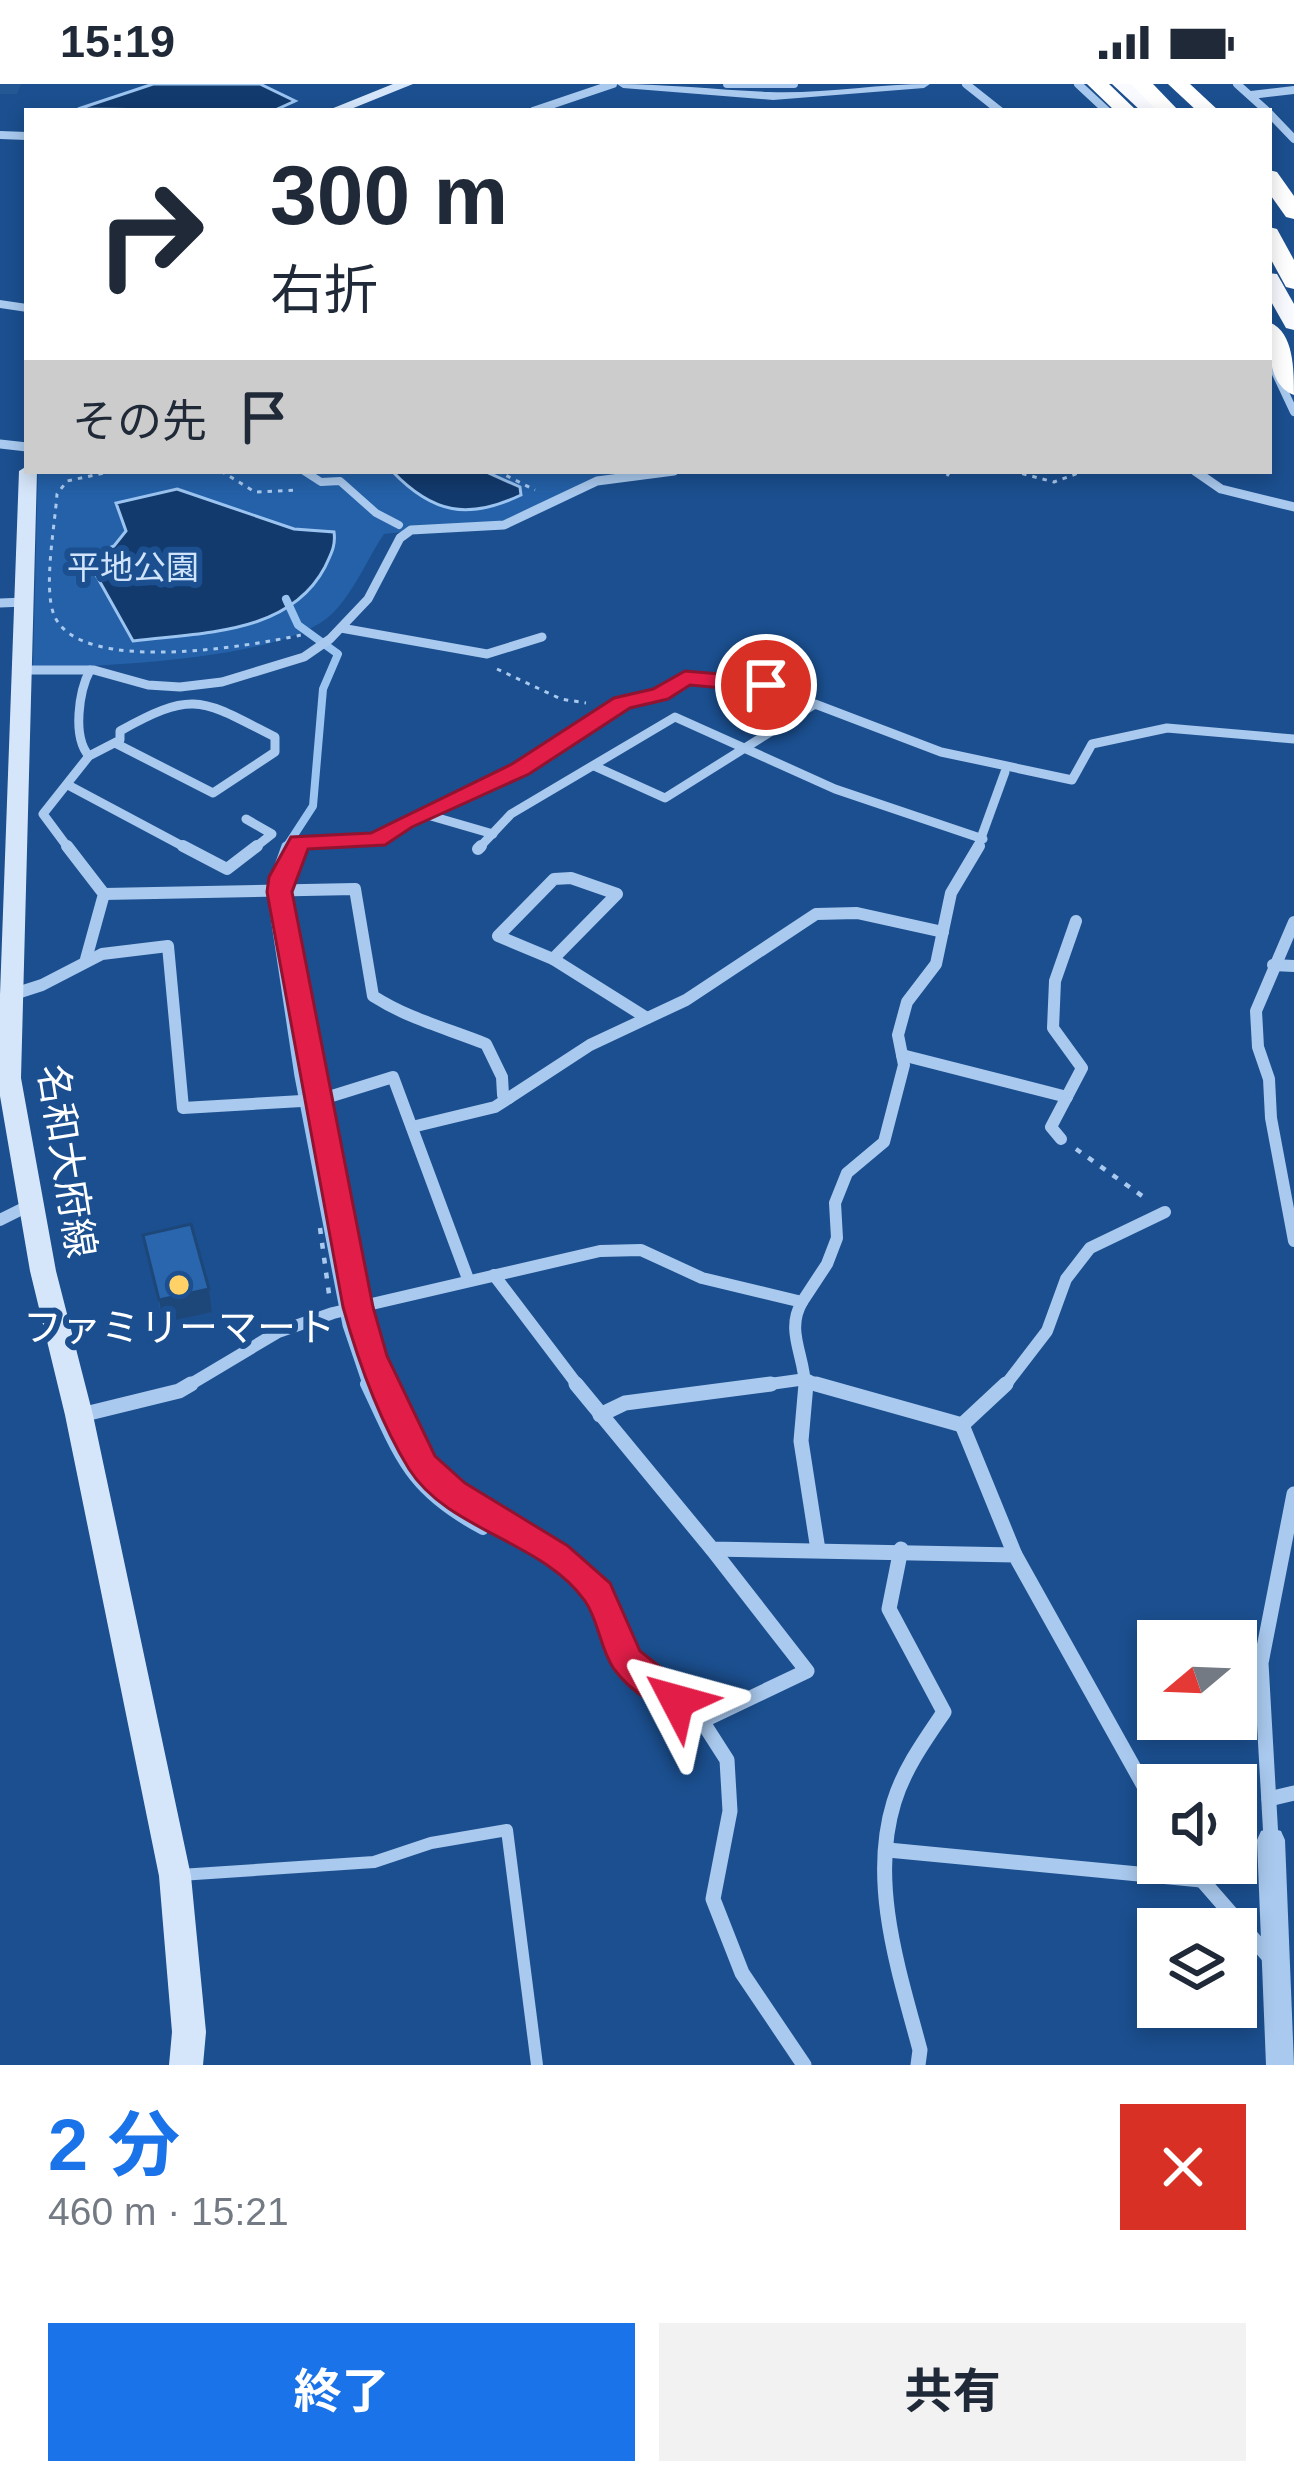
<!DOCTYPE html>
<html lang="ja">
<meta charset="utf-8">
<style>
:root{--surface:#fff;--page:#f2f2f3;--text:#1f2937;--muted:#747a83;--accent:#1a73e8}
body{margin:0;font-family:Arial,"Noto Sans JP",sans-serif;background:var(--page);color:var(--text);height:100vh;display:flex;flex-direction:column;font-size:45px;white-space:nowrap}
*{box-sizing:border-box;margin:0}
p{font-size:39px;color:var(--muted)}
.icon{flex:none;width:66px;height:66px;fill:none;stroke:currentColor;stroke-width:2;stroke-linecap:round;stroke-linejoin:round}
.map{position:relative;height:1981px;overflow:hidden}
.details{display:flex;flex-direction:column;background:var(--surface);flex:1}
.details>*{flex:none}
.guide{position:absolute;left:24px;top:24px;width:1248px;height:366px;border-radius:0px;box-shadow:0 6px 18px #0003;background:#fff;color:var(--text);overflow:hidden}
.needle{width:78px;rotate:251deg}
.controls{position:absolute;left:1137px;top:1536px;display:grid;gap:24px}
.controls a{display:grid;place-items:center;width:120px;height:120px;border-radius:0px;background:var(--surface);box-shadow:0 6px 18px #0003;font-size:60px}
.pin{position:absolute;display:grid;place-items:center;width:102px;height:102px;color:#fff;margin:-51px;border:6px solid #fff;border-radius:50%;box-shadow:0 3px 12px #0007}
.me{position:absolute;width:132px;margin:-66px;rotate:309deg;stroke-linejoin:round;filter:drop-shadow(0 0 9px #0008)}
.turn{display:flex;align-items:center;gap:42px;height:252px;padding:0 48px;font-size:54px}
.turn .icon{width:156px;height:156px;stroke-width:2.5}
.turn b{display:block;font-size:84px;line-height:102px}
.then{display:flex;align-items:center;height:114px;padding:0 48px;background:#0003;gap:24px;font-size:45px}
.round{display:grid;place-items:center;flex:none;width:126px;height:126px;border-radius:0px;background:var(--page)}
.overview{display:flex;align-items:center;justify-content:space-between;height:204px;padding:0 48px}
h1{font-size:72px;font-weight:700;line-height:90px;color:var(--accent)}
.action{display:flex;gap:24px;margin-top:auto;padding:24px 48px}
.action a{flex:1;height:138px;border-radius:0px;background:var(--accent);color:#fff;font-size:48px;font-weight:700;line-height:138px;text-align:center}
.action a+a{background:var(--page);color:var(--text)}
.status{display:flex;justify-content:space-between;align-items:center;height:84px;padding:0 60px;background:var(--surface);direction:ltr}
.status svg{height:33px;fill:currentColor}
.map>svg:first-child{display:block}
.green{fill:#2461a8}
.water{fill:#123a6d;stroke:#9cc4f0;stroke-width:3}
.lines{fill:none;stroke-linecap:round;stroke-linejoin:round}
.stream-far2{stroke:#9cc4f0;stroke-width:8}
.stream-far1{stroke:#9cc4f0;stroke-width:9}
.stream{stroke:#9cc4f0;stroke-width:12}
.path-far1{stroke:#a9c9ee;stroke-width:3;stroke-dasharray:4.5 6;stroke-linecap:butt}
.path{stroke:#a9c9ee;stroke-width:4.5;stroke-dasharray:6 9;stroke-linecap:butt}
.service-far1{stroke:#a9c9ee;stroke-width:8}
.service{stroke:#a9c9ee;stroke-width:12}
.minor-far3{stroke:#a9c9ee;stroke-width:8}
.minor-far2{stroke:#a9c9ee;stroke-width:9}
.minor-far1{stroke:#a9c9ee;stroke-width:12}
.minor{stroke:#a9c9ee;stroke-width:15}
.tertiary{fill:#a9c9ee;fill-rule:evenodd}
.secondary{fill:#d6e6fa;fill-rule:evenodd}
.trunk{fill:#f8faff;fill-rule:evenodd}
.motorway{fill:#fff;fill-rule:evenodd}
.wall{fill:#245895}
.shaded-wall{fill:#1d4779}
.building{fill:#2a66ad;stroke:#1d4779;stroke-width:3}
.route{fill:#e11d48;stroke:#92132f;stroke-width:3}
.poi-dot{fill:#ffd166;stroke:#1b4f8f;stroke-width:4.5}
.labels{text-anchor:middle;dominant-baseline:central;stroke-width:12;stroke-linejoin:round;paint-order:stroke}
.far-park-label{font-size:33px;fill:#cfe3fa;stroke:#1b4f8f}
.street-label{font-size:39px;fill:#fff;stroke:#1b4f8f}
.poi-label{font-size:39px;fill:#fff;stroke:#1b4f8f}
</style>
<div class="status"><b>15:19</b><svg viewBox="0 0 49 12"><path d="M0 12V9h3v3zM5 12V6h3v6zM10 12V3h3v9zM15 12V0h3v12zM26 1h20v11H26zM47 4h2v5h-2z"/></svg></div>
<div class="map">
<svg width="1294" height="1981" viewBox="0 0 1294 1981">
<rect width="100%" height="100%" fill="#1b4f8f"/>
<path class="green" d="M38,387H658L599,400L513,436L384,450C367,475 350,517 326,535C270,577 105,581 33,585Z"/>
<g class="water">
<path d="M153,0H260L295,17L273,27L78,25Z"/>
<path d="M392,387H484L520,403L521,411C468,436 433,430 392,387Z"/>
<path d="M177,405L294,445L334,448C336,462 331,470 325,483C289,551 202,548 133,557L86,473L114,462L126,447L116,419Z"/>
</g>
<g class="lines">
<path class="stream-far2" d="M285,765L313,722L323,605L338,570L298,541L286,515"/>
<path class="stream-far1" d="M286,762L274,796V826L299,992L347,1241L368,1303"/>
<path class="stream" d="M366,1300C401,1373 408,1405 483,1445"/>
<g class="path-far1">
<path d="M113,387L67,397L57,410C55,441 43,503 54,531C79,592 250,562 301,551"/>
<path d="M221,387L255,408L299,406"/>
<path d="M497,387L535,406"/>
<path d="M1012,387L1054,398L1084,387"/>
<path d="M947,392L950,387"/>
<path d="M497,585L561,615L586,619"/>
</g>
<g class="path">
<path d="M1076,1065L1145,1114"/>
<path d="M320,1144L329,1210"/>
</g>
<path class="service-far1" d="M304,387L321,398L340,397L376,429L399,441"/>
<path class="service" d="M180,1791L374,1778L431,1759L507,1746L537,1981"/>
<g class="minor-far3">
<path d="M727,0H794"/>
<path d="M966,0L1000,27"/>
<path d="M1078,0L1107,27"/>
<path d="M1237,0L1267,27"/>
<path d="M1251,11L1294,6"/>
<path d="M533,27L613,0"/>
<path d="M1269,29L1294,55"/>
<path d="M0,51L27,52"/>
<path d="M1269,275L1294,328"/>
</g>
<g class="minor-far2">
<path d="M0,360L27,363"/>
<path d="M1195,387L1221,405L1294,423"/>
<path d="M0,519L25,518"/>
<path d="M341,544L487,570L542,553"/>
<path d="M24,586H94L148,601L180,603L222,598L304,573L330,555L368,515L400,454L411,446L504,441L597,397L674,387"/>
<path d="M89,672C72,653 79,607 90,586"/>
<path d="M594,682L665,714L815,620L941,668L1072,696L1092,660L1167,644L1294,655"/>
<path d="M68,701L188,765"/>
<path d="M424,730L493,750"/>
<path d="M246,735L272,750L253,765"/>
<path d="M69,765L43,730L89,672L120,656V647C195,605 202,616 275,653V668L213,709L115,659"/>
<path d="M296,765L299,758L376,756L403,738L521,685L622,619L660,610L685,594L747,601L792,596"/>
<path d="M478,765L511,730L675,633L835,705L983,755"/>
<path d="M977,765L1005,688"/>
</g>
<g class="minor-far1">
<path d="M67,762L104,810L86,875"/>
<path d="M183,762L227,785L257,762"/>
<path d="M297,762L282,793L279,817L358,1223L386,1303"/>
<path d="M478,765L481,762"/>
<path d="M571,794L617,810L553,875L498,852L554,795Z"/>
<path d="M104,810L355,805L373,912C409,935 446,944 486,960L502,993L503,1011L509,1014"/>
<path d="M1294,838L1256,927L1258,963L1269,995L1271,1034L1294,1157"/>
<path d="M553,875L647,934"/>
<path d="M1273,881L1294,882"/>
<path d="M14,910L42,901L102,870L168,862L183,1024L319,1016L393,993L468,1195"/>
<path d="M902,971L1067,1013"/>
<path d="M412,1043L495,1023L590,961L686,916L816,830L857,829L943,848"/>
<path d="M1061,1055L1051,1043L1082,984L1053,944L1055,897L1076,837"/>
<path d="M0,1136L30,1121"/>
<path d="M494,1191L579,1303"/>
<path d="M802,1218L827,1180L837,1154L835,1119L847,1089L884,1058L904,981L898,951L907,918L936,880L951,809L979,762"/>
<path d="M186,1303L278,1248L333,1229L600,1167L641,1166L702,1194L802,1218C785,1247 805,1272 805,1303"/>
<path d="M748,1303L806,1295L822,1303"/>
<path d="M1004,1303L1047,1247L1066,1195L1090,1164L1165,1128"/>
</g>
<g class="minor">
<path d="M385,1300L423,1380L435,1395L556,1472L598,1508L627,1576L702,1637L727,1676L730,1727L713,1815L742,1889L804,1981"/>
<path d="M576,1300L712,1465L1015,1471L1158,1727"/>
<path d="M806,1300L801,1357L818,1466"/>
<path d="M816,1300L962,1341"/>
<path d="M1006,1300L962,1341L1015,1471"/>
<path d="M81,1331L179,1307L191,1300"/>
<path d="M600,1331L625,1319L771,1300"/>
<path d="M901,1465L889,1525L944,1628C925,1656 904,1685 894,1718C869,1799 899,1887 920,1966L918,1981"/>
<path d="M702,1637L807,1587L712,1465"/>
<path d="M1269,1715L1294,1709"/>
<path d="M1271,1755L1261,1579L1294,1410"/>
<path d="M888,1766L1201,1796"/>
<path d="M1187,1779L1270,1874"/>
</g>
<g class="tertiary">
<path d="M617,0C668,0 718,6 769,8C822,10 876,0 930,0L924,4L773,16L623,4Z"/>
<path d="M0,216L27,220V228L0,224Z"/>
<path d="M1271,1744L1281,1747L1285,1756L1294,1981H1266L1257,1756L1261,1747Z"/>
</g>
<g class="secondary">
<path d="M393,0H413L346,27H326Z"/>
<path d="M27,382V387H37L21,994L56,1187L93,1331L191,1792L206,1948L203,1981H169L172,1948L159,1792L65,1331L30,1187L0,1012V911L19,387Z"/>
</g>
<g class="trunk">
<path d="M1112,0H1132L1161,27H1141Z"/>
<path d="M1269,189L1277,190L1294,220V246L1286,244L1269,214Z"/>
</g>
<g class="motorway">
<path d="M1087,0H1109L1137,27H1115Z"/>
<path d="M1131,0H1153L1179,27H1157Z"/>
<path d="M1168,0H1190L1219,27H1197Z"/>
<path d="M1269,86L1277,88L1294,112V135L1286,133L1269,109Z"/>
<path d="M1269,143L1277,145L1294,176V205L1286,203L1269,172Z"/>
<path d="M1269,238C1294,247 1294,286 1294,311C1267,301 1269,262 1269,238Z"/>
</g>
</g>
<g class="wall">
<path d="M0,0H21L17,10H0Z"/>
<path d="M143,1151L209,1205L212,1228L163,1239Z"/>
</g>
<path class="shaded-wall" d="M209,1205L212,1228L163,1239L159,1216Z"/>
<path class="building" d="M191,1140L209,1205L159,1216L143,1151Z"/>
<path class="route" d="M685,587L766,594L777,601L766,608L690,601L668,615L630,624L529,690L412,743L385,761L308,765L292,808L373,1223L387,1272L435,1372L465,1399L568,1462L610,1499L640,1567L689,1606L695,1617L689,1627C666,1635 628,1604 614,1585C600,1565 599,1537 585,1517C543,1457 448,1447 409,1385C379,1336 358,1277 343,1223L267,808L269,793L291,753L371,749L512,680L614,614L653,605Z"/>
<circle class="poi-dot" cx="179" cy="1201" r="12"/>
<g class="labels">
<g class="far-park-label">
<text x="133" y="483">平地公園</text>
</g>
<g class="street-label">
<text transform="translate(67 1077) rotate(81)">名和大府線</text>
</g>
<g class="poi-label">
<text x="179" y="1243">ファミリーマート</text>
</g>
</g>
</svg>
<div class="controls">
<a><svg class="needle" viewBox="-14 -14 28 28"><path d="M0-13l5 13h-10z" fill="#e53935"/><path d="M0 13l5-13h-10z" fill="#747a83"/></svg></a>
<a><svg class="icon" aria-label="sound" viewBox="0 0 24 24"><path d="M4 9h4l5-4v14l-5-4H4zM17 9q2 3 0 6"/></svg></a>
<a><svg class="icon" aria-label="layers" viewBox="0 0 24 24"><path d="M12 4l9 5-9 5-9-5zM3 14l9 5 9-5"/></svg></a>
</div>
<div class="pin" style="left:766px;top:601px;background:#d93025"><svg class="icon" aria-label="arrive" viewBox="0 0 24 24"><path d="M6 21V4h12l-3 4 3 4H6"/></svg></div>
<svg class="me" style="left:677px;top:1617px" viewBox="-20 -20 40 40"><path d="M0-17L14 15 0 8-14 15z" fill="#e11d48" stroke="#fff" stroke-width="4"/></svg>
<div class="guide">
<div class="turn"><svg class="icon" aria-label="right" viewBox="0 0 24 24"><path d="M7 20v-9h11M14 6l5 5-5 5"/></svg><div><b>300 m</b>右折</div></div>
<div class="then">その先<svg class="icon" aria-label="arrive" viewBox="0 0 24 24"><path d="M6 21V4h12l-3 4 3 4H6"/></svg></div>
</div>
</div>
<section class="details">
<div class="overview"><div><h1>2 分</h1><p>460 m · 15:21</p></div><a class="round" style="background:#d93025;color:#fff"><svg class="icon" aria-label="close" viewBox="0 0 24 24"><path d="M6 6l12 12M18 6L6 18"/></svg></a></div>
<div class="action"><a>終了</a><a>共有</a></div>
</section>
